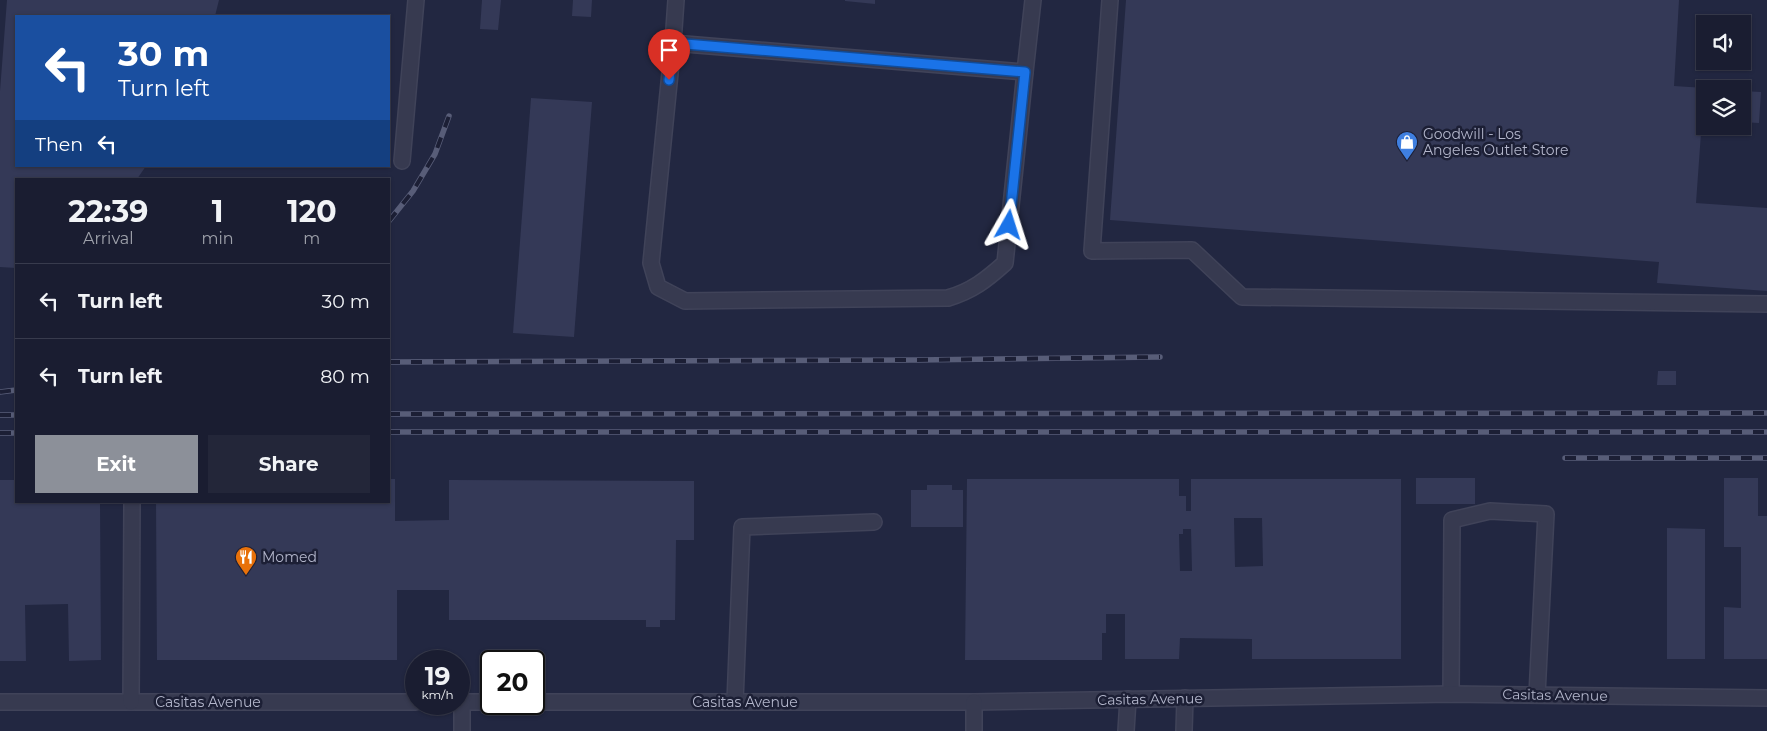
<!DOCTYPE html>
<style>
:root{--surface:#1a1d31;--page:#232639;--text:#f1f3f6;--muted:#9fa2ab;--line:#383b4d;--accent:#8c9099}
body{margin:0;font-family:Montserrat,sans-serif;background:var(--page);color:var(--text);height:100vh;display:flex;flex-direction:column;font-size:19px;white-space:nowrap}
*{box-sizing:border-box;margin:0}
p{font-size:16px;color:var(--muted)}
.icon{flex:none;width:28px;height:28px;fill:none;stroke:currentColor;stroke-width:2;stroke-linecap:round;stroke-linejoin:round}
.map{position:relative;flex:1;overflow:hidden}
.drawer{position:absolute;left:15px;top:178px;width:375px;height:325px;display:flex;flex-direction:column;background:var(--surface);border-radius:0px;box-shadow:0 1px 4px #0004,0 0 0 1px var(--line)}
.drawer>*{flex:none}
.top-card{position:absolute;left:15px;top:15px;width:375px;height:152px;border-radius:0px;box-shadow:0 1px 4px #0004,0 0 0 1px var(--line);background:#1a4fa0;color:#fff;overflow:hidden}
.fabs{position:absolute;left:1696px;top:15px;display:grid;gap:10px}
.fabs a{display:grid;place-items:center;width:55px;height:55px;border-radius:0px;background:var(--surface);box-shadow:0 1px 4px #0004,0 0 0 1px var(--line);font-size:25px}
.speed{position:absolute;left:405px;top:650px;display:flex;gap:10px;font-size:25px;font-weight:700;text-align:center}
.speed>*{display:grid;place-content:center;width:65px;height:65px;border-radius:50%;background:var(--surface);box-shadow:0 1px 4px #0004,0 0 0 1px var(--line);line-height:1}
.speed small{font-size:12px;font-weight:400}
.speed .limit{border:2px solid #111;border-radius:8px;background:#fff;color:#111}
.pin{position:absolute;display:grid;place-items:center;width:42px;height:42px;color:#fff;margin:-51px -21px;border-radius:50% 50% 50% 0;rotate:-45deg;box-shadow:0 0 5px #0007}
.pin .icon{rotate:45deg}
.me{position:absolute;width:55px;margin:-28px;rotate:6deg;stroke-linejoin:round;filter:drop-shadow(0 0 4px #0008)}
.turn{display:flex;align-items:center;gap:18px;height:105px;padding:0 20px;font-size:22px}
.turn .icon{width:65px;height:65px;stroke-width:2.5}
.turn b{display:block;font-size:35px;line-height:42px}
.then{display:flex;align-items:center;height:48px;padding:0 20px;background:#0003;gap:10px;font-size:19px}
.eta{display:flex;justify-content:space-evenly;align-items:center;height:85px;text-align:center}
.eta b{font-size:30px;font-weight:700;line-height:35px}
.primary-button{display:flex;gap:10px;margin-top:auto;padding:10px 20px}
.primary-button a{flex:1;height:58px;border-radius:0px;background:var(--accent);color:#fff;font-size:20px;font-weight:700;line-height:58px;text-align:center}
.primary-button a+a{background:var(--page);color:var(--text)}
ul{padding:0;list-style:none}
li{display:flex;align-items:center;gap:15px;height:75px;padding:0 20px;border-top:1px solid var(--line)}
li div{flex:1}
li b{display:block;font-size:19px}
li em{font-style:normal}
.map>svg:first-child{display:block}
.building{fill:#343957;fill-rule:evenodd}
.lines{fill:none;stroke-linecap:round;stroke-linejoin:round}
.minor-casing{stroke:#404359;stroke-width:18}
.minor{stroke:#373a50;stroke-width:15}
.rail-casing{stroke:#585d78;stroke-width:5.5}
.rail{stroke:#1c1f35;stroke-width:4;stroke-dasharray:11;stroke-linecap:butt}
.route-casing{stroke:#114b97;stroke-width:12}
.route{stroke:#1a73e8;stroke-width:9}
.labels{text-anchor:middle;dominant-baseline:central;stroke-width:5;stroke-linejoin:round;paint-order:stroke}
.poi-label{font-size:14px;fill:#b3b6cb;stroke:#1c1f35;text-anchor:start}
.street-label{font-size:14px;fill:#b3b6cb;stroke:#1c1f35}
</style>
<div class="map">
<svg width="1767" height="731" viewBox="0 0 1767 731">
<rect width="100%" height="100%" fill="#222741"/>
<g class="building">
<path d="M7,0H219L215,16H16V166H146L137,179H16V268L0,267V91Z"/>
<path d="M482,0H501L498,30L480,29Z"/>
<path d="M573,0H592L591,17L572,16Z"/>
<path d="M845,0H875V4L845,1Z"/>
<path d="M1126,0H1679L1674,86L1705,88V120L1702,119L1696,203L1767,208V291L1657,283L1659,262L1110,220Z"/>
<path d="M1742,91L1761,92L1759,123L1742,122Z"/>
<path d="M531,98L592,102L574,337L513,333Z"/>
<path d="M1658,371H1676V385H1657Z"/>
<rect x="1416" y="478" width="59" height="26"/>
<path d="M1724,478H1758V516H1767V659H1724V607L1741,608V547H1724Z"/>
<path d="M389,479H395V521L449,520V480L694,481V540H676L675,620H660V627H646V620H449V590H397V660H157L156,501H389Z"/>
<path d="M967,479H1179V496H1186V511H1191V479H1401V659H1252V639L1180,638L1179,659H1125V614H1106V633H1102V660H965ZM1234,518H1262L1263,566L1235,567ZM1183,529H1191L1192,571H1180L1179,534H1183Z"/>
<path d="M0,480H16V501H100L101,660L69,661L68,604L25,605L26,661H0Z"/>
<path d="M927,485H952V490H963V527H911V490H927Z"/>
<path d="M1667,528L1705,529V659H1667Z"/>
</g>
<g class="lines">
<g class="minor-casing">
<g id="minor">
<path d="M676,0L673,43L1025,72L1033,0"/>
<path d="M1110,0L1092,251L1192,250L1242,297L1767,304"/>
<path d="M673,43L651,263L658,287L685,301L948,298C972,291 986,280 1005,263L1025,72"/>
<path d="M402,161L416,0"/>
<path d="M1451,694L1452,520L1490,511L1546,514L1537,695"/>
<path d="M0,702H416"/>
<path d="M131,702L132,501"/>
<path d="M459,702H491"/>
<path d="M462,702V731"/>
<path d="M534,702H974L1451,694L1767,698"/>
<path d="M735,702L742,527L874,522"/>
<path d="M974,702V731"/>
<path d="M1126,731L1128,699"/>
<path d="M1184,731L1185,698"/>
</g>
</g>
<use href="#minor" class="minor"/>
<g class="rail-casing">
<g id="rail">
<path d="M389,221L413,191L435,154L449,116"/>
<path d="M389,362L917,360L1160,357"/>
<path d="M0,392L16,390"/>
<path d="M389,414L1767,413"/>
<path d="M0,415H16"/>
<path d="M389,432H1767"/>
<path d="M0,433H16"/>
<path d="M1565,458H1767"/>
</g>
</g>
<use href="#rail" class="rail"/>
</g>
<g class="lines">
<g class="route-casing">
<path id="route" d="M669,80L673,43L1025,72L1009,225"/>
</g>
<use href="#route" class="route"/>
</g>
<defs>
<g id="shop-pin" transform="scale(1.125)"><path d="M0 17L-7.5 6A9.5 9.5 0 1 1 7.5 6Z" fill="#3f7fe0" stroke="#1c1f35"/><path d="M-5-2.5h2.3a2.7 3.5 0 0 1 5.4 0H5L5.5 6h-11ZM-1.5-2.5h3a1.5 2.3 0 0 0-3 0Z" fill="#fff"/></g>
<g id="restaurant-pin" transform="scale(1.125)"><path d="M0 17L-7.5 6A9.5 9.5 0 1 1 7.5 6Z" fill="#e8710a" stroke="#1c1f35"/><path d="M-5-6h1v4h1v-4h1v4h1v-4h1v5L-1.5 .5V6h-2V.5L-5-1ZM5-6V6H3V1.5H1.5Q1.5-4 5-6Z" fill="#fff"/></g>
</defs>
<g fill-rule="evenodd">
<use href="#shop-pin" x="1407" y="142"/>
<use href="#restaurant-pin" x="246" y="557"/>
</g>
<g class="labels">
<g class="poi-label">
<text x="1423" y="134">Goodwill - Los<tspan x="1423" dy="16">Angeles Outlet Store</tspan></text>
<text x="262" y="557">Momed</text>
</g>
<g class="street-label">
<text transform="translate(1555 695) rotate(1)">Casitas Avenue</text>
<text transform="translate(1150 699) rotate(-1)">Casitas Avenue</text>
<text x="208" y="702">Casitas Avenue</text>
<text x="745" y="702">Casitas Avenue</text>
</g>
</g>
</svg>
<div class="fabs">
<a><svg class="icon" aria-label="sound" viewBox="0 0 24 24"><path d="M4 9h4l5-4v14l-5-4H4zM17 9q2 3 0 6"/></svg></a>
<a><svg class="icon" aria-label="layers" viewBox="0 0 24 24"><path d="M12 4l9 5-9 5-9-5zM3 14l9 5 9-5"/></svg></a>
</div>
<div class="speed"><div>19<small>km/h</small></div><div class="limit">20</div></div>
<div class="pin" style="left:669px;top:80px;background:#d93025"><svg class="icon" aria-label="arrive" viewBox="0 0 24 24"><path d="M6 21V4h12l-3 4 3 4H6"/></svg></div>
<svg class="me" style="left:1009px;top:225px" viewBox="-20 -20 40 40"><path d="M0-17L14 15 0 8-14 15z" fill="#1a73e8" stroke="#fff" stroke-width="4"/></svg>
<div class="top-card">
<div class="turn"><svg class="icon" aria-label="left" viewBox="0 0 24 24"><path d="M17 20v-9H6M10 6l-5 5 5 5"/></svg><div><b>30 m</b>Turn left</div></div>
<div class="then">Then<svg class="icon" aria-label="left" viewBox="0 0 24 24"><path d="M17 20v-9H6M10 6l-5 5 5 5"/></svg></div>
</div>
<section class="drawer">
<div class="eta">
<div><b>22:39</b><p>Arrival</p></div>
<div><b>1</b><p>min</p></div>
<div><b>120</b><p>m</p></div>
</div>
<ul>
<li><svg class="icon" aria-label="left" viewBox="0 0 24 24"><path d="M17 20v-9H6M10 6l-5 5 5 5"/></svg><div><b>Turn left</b></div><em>30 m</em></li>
<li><svg class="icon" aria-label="left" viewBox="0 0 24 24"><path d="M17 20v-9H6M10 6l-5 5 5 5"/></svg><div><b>Turn left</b></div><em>80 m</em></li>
</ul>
<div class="primary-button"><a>Exit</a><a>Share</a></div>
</section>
</div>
